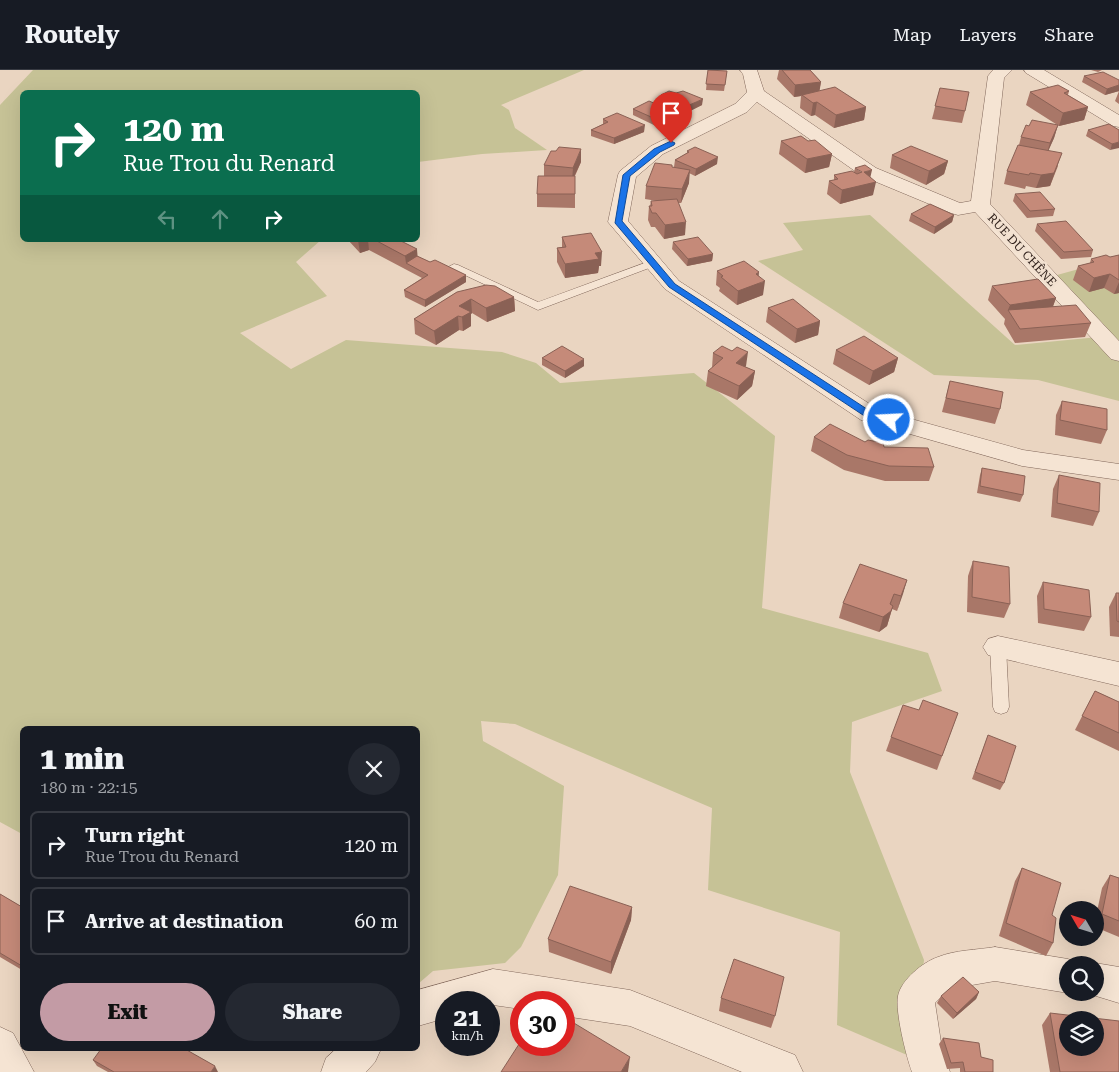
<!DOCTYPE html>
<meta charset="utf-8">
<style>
:root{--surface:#171b24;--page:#242831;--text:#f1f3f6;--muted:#9ea1a6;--line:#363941;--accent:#c39ba5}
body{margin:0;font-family:"Roboto Serif",serif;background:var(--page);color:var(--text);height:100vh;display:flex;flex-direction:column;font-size:19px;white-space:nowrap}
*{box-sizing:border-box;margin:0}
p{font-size:16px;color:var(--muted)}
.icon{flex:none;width:28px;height:28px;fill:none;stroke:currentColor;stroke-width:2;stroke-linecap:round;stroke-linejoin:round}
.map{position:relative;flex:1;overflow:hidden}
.details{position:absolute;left:20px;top:656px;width:400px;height:325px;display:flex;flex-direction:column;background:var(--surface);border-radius:8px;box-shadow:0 5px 20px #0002}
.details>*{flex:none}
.top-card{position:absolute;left:20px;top:20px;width:400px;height:152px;border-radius:8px;box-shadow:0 5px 20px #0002;background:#0b6e4f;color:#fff;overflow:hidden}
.needle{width:32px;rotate:309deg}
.fabs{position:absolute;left:1059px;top:831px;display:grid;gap:10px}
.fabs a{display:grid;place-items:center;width:45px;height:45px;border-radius:50%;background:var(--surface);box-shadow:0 5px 20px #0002;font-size:25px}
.speed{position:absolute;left:435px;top:921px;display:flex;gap:10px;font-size:25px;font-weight:700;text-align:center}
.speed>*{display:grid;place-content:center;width:65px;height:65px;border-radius:50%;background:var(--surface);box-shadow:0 5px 20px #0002;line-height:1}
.speed small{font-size:12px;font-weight:400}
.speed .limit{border:8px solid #d22;background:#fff;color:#111}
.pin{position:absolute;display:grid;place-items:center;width:42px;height:42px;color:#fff;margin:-51px -21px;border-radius:50% 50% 50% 0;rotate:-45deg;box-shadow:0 0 5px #0007}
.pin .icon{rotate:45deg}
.me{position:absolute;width:55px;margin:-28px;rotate:289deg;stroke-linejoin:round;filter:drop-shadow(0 0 4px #0008)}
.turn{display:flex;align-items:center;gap:18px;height:105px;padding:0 20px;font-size:22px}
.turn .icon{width:65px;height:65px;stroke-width:2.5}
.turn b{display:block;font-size:35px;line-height:42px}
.lanes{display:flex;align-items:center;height:48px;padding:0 20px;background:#0003;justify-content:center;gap:25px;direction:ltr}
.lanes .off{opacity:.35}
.round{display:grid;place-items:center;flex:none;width:52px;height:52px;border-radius:26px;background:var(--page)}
.headline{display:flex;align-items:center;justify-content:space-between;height:85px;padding:0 20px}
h1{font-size:30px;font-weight:800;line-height:38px}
.button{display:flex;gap:10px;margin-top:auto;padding:10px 20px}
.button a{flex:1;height:58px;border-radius:30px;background:var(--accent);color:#111;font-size:20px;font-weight:800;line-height:58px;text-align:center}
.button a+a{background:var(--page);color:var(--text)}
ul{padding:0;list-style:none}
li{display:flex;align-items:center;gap:15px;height:68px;margin:0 10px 8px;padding:0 10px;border:2px solid var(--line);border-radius:8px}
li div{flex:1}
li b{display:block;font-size:19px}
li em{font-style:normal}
header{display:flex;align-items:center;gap:30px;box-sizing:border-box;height:70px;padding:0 25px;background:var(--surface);border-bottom:1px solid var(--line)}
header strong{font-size:24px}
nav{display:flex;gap:28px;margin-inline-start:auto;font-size:18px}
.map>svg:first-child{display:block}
.green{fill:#c6c296}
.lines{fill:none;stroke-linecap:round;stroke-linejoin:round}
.service-casing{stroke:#81675a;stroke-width:1}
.minor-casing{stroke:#81675a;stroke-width:1}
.service{fill:#f5e4d3;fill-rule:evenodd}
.minor{fill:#f5e4d3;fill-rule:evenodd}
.wall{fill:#a97768}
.shaded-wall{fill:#8a6155}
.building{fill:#c58a79;stroke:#8a6155;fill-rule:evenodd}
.route{fill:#1a73e8;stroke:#114b97}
.labels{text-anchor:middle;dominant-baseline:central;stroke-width:5;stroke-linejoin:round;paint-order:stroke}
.far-street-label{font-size:12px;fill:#32231d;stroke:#f2e1d0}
</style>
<header>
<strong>Routely</strong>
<nav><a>Map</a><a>Layers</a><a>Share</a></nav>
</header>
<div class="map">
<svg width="1119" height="1002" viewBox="0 0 1119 1002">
<rect width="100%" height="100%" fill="#ead5c1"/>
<g class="green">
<path d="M33,0H584L501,35L509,40L515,58L547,80L482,84L418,92V22H22V170H321L296,192L327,226L240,263L291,299L346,270L502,282L536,293L560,313L694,303L775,366L762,538L928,583L942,621L852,652L850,702L924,890L914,988L837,955L840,862L708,820L712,738L515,654L481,651L483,671L564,716L558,805L521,877L505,893L433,901L418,914V659H22V764L0,752V35Z"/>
<path d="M870,145L1015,275L1109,266L1057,205L1119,188V331L1038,310L934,305L758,191L803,180L783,153Z"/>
</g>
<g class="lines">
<g class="service-casing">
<g id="service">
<path d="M653,190L657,191L659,193L657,195L538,240L448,197L454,194L458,195L538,232Z"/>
<path d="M998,571L1004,573L1006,577L1009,637L1007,642L1001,644L995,642L993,637L990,577L992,573Z"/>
</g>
</g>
<g class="minor-casing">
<g id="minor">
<path d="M740,0H757L764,21L876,98L960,133L971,131L988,6L993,0H1012L1004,8L990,134L1119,271V291L1111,289L975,142L958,145L951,143L862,106L757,32L747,42L663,84L636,107L628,151L679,211L879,340L1023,380L1119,394V410L1022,396L861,350L665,219L608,152L618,105L620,101L651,76L735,34L747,22L743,4Z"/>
<path d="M1024,0H1044L1119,45V57L1113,56L1026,3Z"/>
<path d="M998,566L1119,592V616L988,585L983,577L988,569Z"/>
<path d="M995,877L1068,889L1081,895H1068V922H1070L1068,923L995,911L949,919L935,933L942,979L950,1002H912C906,986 895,941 898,926C901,910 923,892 938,887C955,880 977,880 995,877Z"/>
<path d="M1095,893L1119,897V933L1083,922H1095V895H1089Z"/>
<path d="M493,899L630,920L795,985L803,1002H742L630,956L564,946V932H521V939L493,935L489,936V932H446V948L418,956V920Z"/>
<path d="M0,957L13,963L34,1002H0Z"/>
<path d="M336,979H381L375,992L366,1002H321L326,988Z"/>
</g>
</g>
<use href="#service" class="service"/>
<use href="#minor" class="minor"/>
</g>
<g class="wall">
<path d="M708,0L727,1L724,21L706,20Z"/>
<path d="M779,0H810L821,12L819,21L866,37L864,50L834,58L815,45L811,46L800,38L801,26L794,27L777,9Z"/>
<path d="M1091,0H1102L1098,2Z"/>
<path d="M1084,6L1119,10V34L1115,31L1119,21L1105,25L1082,12Z"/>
<path d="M940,18L965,41L962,53L932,49Z"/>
<path d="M1069,21L1068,25L1088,37L1084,50L1059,56L1026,35L1030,22Z"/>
<path d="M676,23L702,35L686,43L660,32L661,25Z"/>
<path d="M633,39L675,42V49L658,57L633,45Z"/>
<path d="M603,49L644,62L614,74L591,66V60L603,54Z"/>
<path d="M1058,55L1054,68L1048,81L1058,96L1050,116L1036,118L1026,116L1025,119L1004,114L1007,101L1019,75L1021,67Z"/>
<path d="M1088,60H1119L1110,80L1086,66Z"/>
<path d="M781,71H808L832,84L829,97L805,103L779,84Z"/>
<path d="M687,81L717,94L695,106L689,103V113L681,133H678L685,165L664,169L655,157H651L648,150L649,136H650L651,131H657L645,129L646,116L672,97L678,98L674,97L675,90L687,83Z"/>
<path d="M892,85L948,91L944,104L926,115L890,98Z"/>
<path d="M581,92L575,106V138L537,137V124L544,106V95Z"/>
<path d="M855,98L870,108L873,125L840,134L827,124L829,111L834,110V105L854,102Z"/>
<path d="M1015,124L1055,139L1053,146L1027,148L1013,131Z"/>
<path d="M911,144L954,145L952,152L934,164L909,151Z"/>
<path d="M1037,154L1093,180L1091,187L1061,189L1035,161Z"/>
<path d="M562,167L601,196H599L598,203L565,208L557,192V178L562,177Z"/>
<path d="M348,170H399L417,186L430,192L466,205V212L425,237L405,227L404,220L422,208L369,180L360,183Z"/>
<path d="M673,172L713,184L712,191L687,196L672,179Z"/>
<path d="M1119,185V223L1114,224L1104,218L1089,222L1073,210L1078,196L1090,193L1091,189L1110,187Z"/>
<path d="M717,201L759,206L763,225L737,235L719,221L720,218L716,215Z"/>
<path d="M992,216L1056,228L1053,236L1091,253L1085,267L1015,273L1004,254L1005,249L988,230Z"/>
<path d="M457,222L514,227L515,241L487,252L472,243L471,244V256L463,261L459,260L436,275L415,264L414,249Z"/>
<path d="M768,238L820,251L818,265L795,273L766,252Z"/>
<path d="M836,280L898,288L894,302L869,315L833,294Z"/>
<path d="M713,283L746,296L745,297L755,301L752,316L737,330L706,316L708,301L712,298Z"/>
<path d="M542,288L584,296L565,308L542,295Z"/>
<path d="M950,311L1000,339L995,354L942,342Z"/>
<path d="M1062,331L1107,360L1101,374L1055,365L1056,345Z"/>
<path d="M814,367L865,372L884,377L934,397L929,411H885L844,400L811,381Z"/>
<path d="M982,398L1023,425L1020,432L977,423L980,405Z"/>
<path d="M1059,405L1099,442L1093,456L1051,447L1053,419Z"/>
<path d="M973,491L1010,534L1004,548L967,542L968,506Z"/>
<path d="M907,510L897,541L892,539L887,556L879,562L839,548L843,533Z"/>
<path d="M1043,512L1091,547L1084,561L1038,553L1037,526Z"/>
<path d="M1116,523H1119V567L1110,566L1109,537Z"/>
<path d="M1095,621L1119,632V681L1075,660Z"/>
<path d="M919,640L958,643L937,700L886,681L891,667Z"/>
<path d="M988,665L1004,713L1000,720L972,709Z"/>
<path d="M1022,798L1052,845L1053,873L1046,886L999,866L1015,811Z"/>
<path d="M1110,805L1119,808V867L1095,857V851L1102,818Z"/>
<path d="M0,824L22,837V900L0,887Z"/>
<path d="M632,837L631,850L611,904L549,882L548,869Z"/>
<path d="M979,922L976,929L953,949L937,933L941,926Z"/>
<path d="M721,928L775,946L771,958L719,941Z"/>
<path d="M1050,943L1119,1002H1050L1042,955Z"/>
<path d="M943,968L981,987L993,1002H960V998L947,999L939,974Z"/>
<path d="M93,990L218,1002H108L97,996Z"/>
</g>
<g class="shaded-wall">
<path d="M821,12L819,24L802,25L801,26L794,27L795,15Z"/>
<path d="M1119,15V21L1105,25L1107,19Z"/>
<path d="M703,29L702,35L686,43L687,36Z"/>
<path d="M817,32L815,45L811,46L813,33Z"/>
<path d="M866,37L864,50L834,58L836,45Z"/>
<path d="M1088,37L1084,50L1059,56L1063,43Z"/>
<path d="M675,42V49L658,57V50Z"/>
<path d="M645,55L644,62L614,74V68Z"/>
<path d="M1058,55L1054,68L1046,86L1050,73Z"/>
<path d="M1119,72V78L1110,80L1112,74Z"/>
<path d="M581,79V92L572,111L573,98Z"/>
<path d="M1062,83L1050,116L1036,118L1041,105Z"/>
<path d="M832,84L829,97L805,103L807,89Z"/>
<path d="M718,87L717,94L695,106L696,99Z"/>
<path d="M948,91L944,104L926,115L929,101Z"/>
<path d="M690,100L689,113L681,133L682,119Z"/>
<path d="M872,100L869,113L876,112L873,125L840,134L842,120L864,102Z"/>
<path d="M954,145L952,152L934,164L935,157Z"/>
<path d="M686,152L685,165L664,169L665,155Z"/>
<path d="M358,170H368L369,180L360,183Z"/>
<path d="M417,179L418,193H406L405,186Z"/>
<path d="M602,182L601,196H599L598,203L565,208V194L595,183Z"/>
<path d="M713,184L712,191L687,196L688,189Z"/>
<path d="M759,202L758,214L765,211L763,225L737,235L738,221L756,204Z"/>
<path d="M1110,204L1104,218L1089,222L1094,208Z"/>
<path d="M466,205V212L425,237V230Z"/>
<path d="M1119,212V223L1114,224Z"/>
<path d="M514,227L515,241L487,252L486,238Z"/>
<path d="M1056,228L1051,242L1008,240L1010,235Z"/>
<path d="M471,229L472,243L471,244V256L463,261L462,247L459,236Z"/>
<path d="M458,246L459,260L436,275L434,261Z"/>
<path d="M820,251L818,265L795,273L797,259Z"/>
<path d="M748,282L746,296L734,307L736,293Z"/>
<path d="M898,288L894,302L869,315L873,301Z"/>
<path d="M584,289V296L565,308V301Z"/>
<path d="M755,301L752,316L737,330L739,316Z"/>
<path d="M907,510L903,524L897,541L901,526Z"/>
<path d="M894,524L889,539L893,536L887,556L879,562L883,547L890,534Z"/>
<path d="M632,837L631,850L611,904V892Z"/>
<path d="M979,922L976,929L953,949L957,943Z"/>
<path d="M630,987L628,1002H621Z"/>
<path d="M215,996L218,1002H211Z"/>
</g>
<g class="building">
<path d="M708,0L727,1L725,15L706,14Z"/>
<path d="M782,0H810L821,12L795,15Z"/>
<path d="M1103,2L1119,10V15L1107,19L1084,6Z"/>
<path d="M1058,15L1069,21L1064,23L1088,37L1063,43L1030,22Z"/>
<path d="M835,17L866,37L836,45L817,32L813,33L802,25Z"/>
<path d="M940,18L969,22L965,41L935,36Z"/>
<path d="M669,21L676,23L683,21L703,29L687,36L661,25Z"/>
<path d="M649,31L675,42L658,50L633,39Z"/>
<path d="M617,43L645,55L614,68L591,60L608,52L603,49Z"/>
<path d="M1032,50L1058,55L1050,73L1021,67L1026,55L1029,56Z"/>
<path d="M1109,54L1119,60V72L1112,74L1088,60Z"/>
<path d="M801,66L808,71L815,70L832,84L807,89L781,71Z"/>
<path d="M1018,75L1062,83L1054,103L1041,105L1030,103L1029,105L1007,101Z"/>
<path d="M911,76L948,91L929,101L892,85Z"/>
<path d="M559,77L581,79L573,98L544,95L551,81H556Z"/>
<path d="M695,77L718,87L696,99L675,90L689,82L687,81Z"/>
<path d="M655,93L672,95V97L690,100L682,119L646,116Z"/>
<path d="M865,95L872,100L864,102L876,112L842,120L829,111L838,109L834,105L852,101L857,104L862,102L855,98Z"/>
<path d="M538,106H575V124H537Z"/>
<path d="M1040,122L1055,139L1030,141L1015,124Z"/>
<path d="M677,129L686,152L665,155L656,143H652L649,136H652L651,131Z"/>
<path d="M930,134L954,145L935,157L911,144Z"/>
<path d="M1066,151L1093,180L1064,182L1037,154Z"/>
<path d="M591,163L602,182L595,183L599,189L565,194L557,178L566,177L562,167Z"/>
<path d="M698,167L713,184L688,189L673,172Z"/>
<path d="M375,170H399L417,179L405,186Z"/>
<path d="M1106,185L1110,187L1119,185V210L1110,204L1094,208L1078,196L1094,192L1091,189Z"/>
<path d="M417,186L430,192L435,190L466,205L425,230L404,220L428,205L406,193Z"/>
<path d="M744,191L759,202L756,204L765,211L738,221L721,207L723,206L717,201Z"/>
<path d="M1038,209L1056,228L1010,235L992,216Z"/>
<path d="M486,215L495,216L514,227L486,238L471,229L459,236L471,242L462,247L458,246L434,261L414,249L457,222Z"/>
<path d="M793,229L820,251L797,259L768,238Z"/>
<path d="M1076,235L1091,253L1020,259L1008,240Z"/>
<path d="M864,266L898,288L873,301L836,280Z"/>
<path d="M562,276L584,289L565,301L542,288Z"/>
<path d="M722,276L732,281L737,277L748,282L736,293L755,301L739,316L708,301L723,288L713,283Z"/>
<path d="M950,311L1003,322L1000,339L946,328Z"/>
<path d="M1062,331L1107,339V360L1060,350Z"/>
<path d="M830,354L865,372L868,370L883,373L884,377L928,378L934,397L889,396L847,385L814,367Z"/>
<path d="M982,398L1025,406L1023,425L980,416Z"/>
<path d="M1059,405L1100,413L1099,442L1057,433Z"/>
<path d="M973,491L1009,497L1010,534L972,527Z"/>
<path d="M860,494L907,510L901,526L894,524L890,534L893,536L891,541L883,547L843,533Z"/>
<path d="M1043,512L1089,520L1091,547L1044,539Z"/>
<path d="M1116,523H1119V552L1117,551Z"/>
<path d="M1095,621L1119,632V663L1082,646Z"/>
<path d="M923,630L958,643L942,686L891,667L903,635L919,640Z"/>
<path d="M988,665L1016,676L1004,713L975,702Z"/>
<path d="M1022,798L1061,813L1052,845L1056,848L1053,873L1006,853Z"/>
<path d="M1110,805L1119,808V851L1102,844Z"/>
<path d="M570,816L632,837L611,892L548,869Z"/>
<path d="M0,824L22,837V896L0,883Z"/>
<path d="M734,889L784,907L775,946L721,928Z"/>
<path d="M963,907L979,922L957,943L941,926Z"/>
<path d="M1050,943L1119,951V1002H1060ZM1068,950H1095V978H1068Z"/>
<path d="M564,947L630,987L621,1002H501L521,971V975H564Z"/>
<path d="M943,968L979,973L981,987L993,990V1002H965L963,992L951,993Z"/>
<path d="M101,979H185L215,996L211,1002H114L93,990Z"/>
</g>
<path class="route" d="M671,71L675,73L674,75L660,82L630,106L622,151L675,214L873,343L892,348V353L889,354L866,347L669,217L615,153L623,105L654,79Z"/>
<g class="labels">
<g class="far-street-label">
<text transform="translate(1022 180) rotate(47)">RUE DU CHÊNE</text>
</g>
</g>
</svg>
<div class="fabs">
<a><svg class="needle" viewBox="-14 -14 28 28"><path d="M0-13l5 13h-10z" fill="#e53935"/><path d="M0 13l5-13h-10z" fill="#9ea1a6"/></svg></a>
<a><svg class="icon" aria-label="search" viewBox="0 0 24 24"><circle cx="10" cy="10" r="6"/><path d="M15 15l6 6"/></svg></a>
<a><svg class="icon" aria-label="layers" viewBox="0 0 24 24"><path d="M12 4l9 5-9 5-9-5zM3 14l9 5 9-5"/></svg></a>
</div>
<div class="speed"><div>21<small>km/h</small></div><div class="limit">30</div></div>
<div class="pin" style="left:671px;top:73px;background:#d93025"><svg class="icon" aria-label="arrive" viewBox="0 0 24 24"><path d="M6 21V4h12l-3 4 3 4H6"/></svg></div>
<svg class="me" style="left:889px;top:350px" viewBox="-20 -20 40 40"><circle r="17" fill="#1a73e8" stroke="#fff" stroke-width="3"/><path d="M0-11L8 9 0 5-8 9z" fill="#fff"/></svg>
<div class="top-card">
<div class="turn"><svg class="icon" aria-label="right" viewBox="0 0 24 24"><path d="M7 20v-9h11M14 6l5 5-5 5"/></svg><div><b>120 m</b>Rue Trou du Renard</div></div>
<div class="lanes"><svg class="icon off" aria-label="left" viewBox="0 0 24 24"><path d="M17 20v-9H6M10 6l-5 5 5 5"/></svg><svg class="icon off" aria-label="ahead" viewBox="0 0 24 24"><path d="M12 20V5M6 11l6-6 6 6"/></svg><svg class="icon" aria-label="right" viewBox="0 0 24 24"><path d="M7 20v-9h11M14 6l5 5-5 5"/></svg></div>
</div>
<section class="details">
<div class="headline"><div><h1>1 min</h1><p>180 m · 22:15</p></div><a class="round"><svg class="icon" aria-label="close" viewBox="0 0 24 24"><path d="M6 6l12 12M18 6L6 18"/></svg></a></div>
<ul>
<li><svg class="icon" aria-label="right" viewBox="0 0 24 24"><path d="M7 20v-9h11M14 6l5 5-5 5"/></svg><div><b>Turn right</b><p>Rue Trou du Renard</p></div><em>120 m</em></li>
<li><svg class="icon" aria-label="arrive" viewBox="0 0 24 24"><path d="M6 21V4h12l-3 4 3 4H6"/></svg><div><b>Arrive at destination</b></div><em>60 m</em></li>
</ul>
<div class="button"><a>Exit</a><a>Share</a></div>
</section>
</div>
